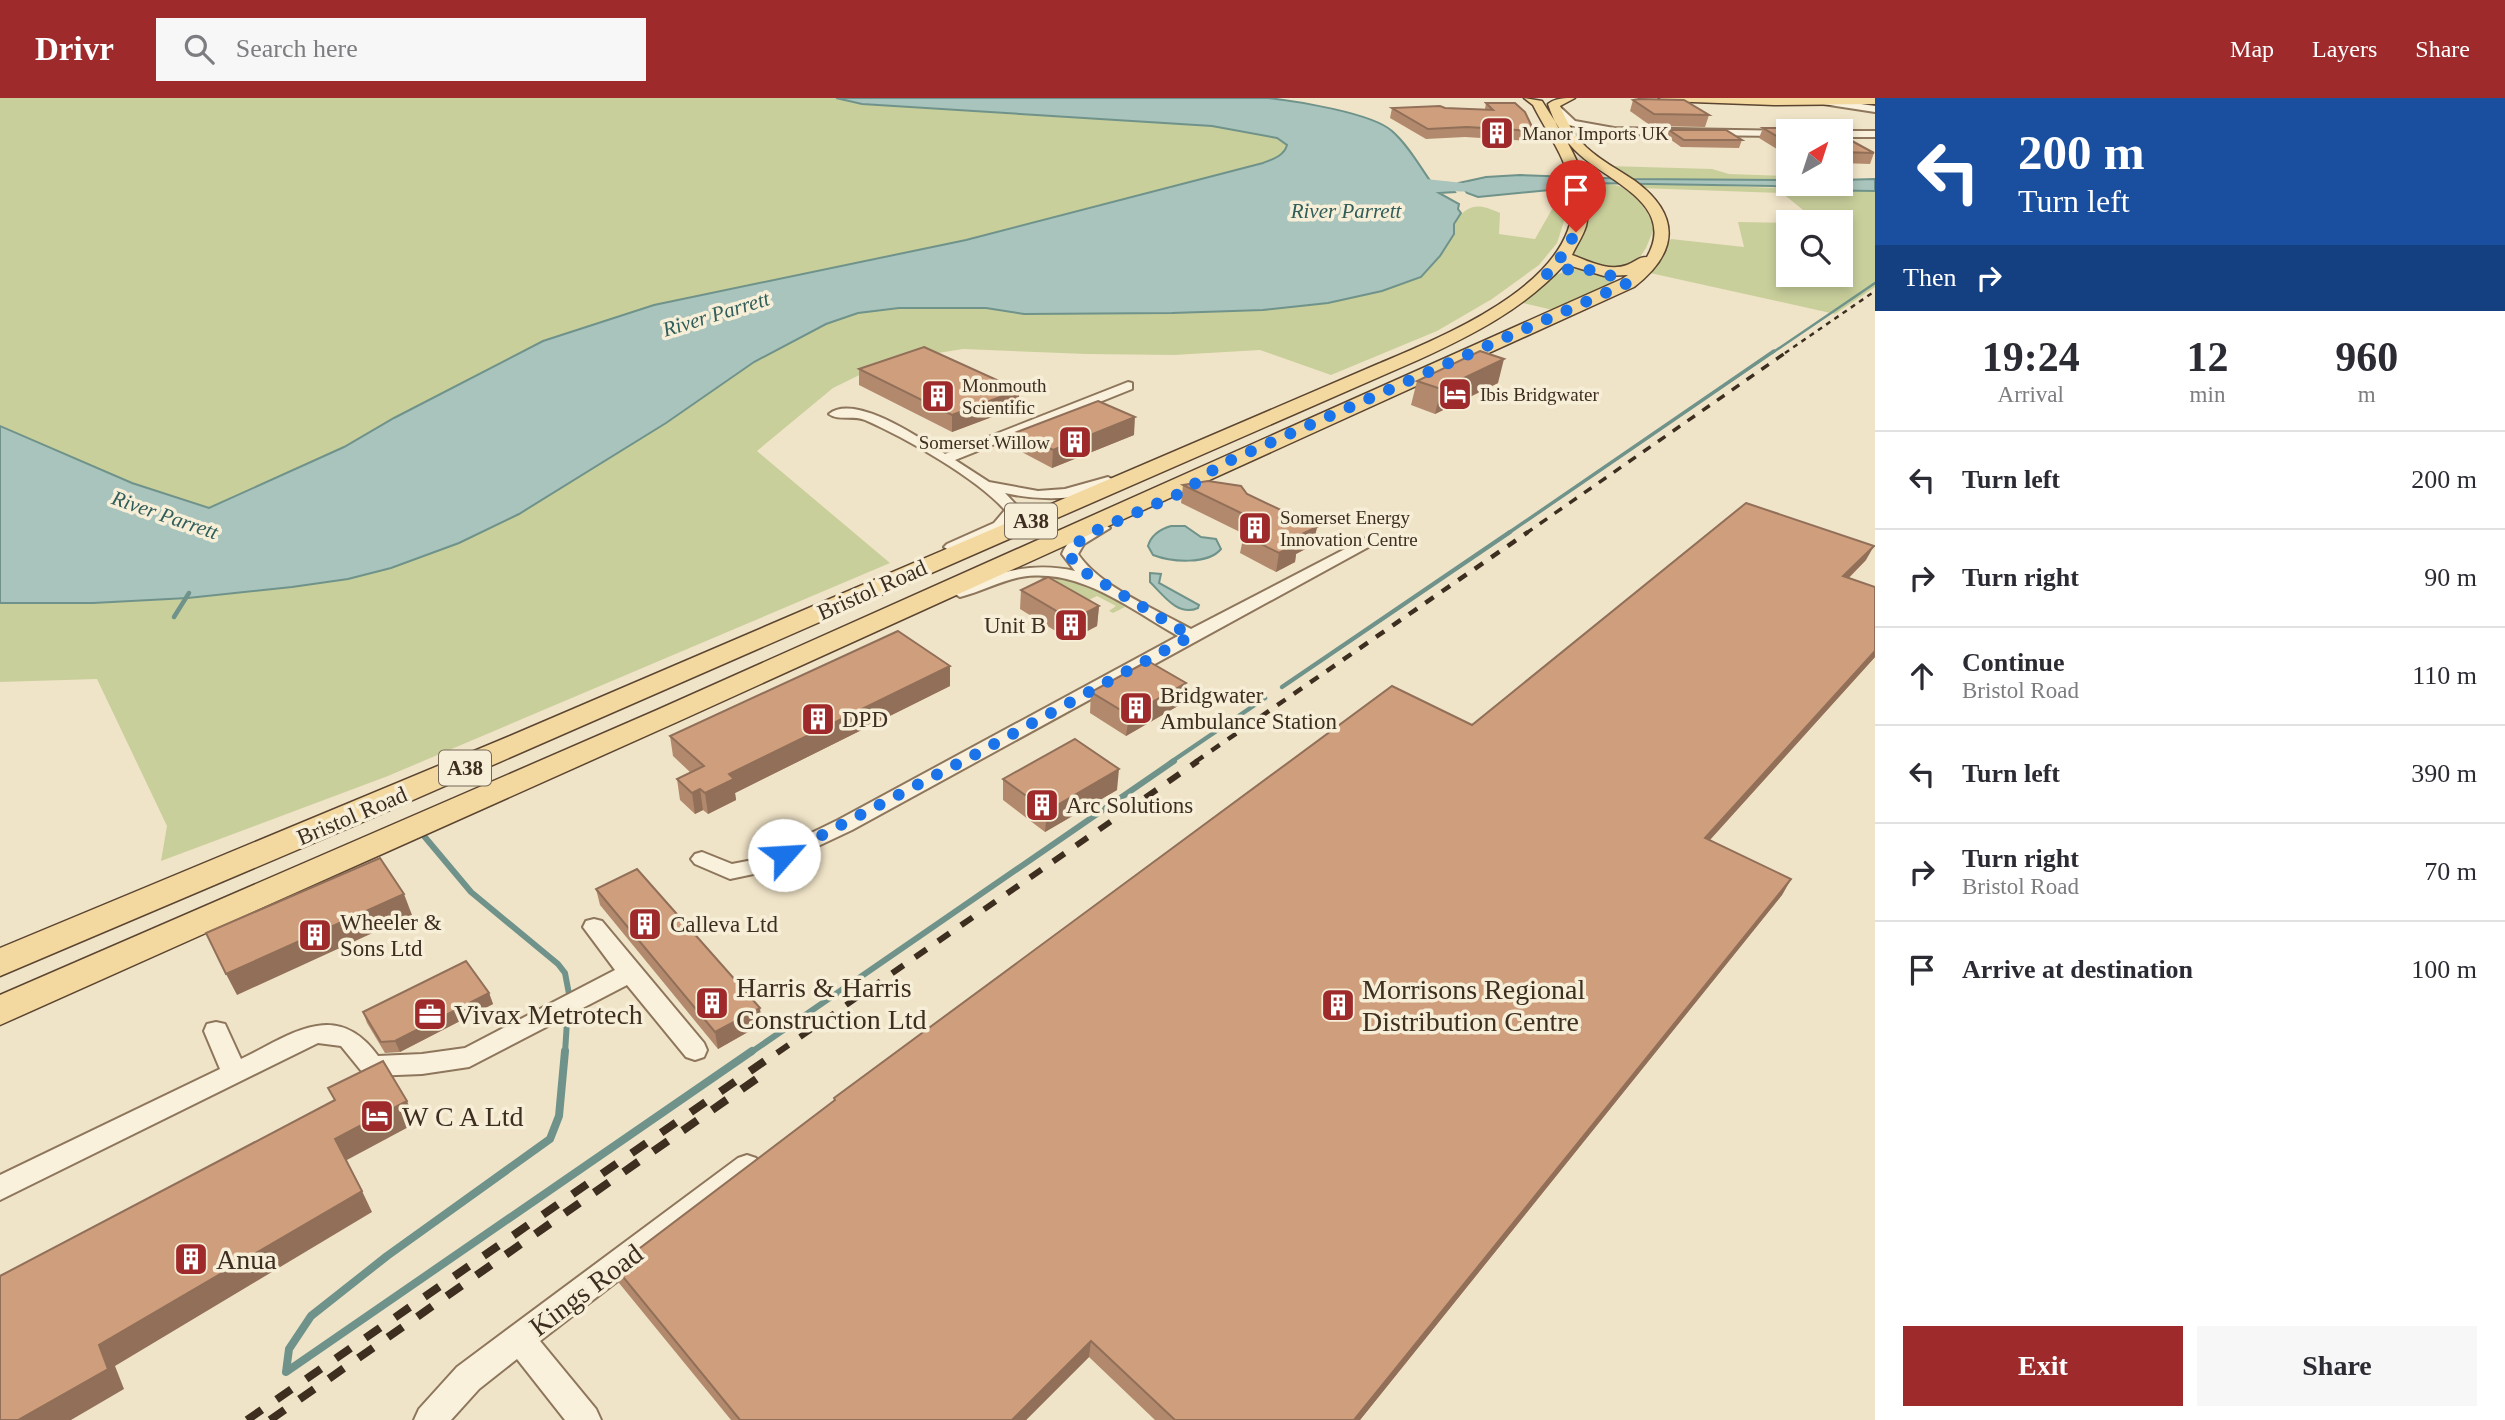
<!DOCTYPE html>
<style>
:root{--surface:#fff;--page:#f7f7f7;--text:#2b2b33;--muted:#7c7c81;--line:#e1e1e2;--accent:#9e2a2b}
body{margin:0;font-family:Georgia,serif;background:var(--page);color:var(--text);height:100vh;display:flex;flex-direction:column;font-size:26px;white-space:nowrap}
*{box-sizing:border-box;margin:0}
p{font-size:23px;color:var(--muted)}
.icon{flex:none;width:38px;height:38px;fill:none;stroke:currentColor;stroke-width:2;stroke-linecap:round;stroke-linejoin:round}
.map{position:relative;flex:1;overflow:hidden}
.side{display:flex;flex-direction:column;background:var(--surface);width:630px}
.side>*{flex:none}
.banner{background:#1a4fa0;color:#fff;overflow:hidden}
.needle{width:46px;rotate:39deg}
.buttons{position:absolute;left:1776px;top:21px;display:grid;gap:14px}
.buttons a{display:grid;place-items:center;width:77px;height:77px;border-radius:0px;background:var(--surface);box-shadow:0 4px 10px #0003;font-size:35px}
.pin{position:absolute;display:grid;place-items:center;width:60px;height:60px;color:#fff;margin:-72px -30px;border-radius:50% 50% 50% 0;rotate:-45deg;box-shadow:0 0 7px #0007}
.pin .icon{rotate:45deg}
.me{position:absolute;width:77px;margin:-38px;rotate:64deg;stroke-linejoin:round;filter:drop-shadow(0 0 5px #0008)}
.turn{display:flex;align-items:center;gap:24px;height:147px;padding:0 28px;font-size:32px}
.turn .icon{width:91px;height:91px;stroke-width:2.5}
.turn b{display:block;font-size:49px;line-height:60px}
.then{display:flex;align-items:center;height:66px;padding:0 28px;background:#0003;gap:14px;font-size:26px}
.eta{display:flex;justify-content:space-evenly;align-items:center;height:119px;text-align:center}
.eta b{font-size:42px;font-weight:800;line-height:49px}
.button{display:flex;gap:14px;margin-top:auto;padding:14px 28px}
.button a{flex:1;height:80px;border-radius:0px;background:var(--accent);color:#fff;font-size:28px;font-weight:800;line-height:80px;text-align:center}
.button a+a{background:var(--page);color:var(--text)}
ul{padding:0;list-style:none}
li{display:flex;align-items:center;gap:21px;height:98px;padding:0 28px;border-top:2px solid var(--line)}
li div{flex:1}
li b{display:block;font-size:26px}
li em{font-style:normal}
header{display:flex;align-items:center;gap:42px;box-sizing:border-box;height:98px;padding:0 35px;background:var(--accent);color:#fff}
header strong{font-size:33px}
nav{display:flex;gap:38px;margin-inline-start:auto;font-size:24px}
.search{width:490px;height:63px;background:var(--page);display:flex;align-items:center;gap:18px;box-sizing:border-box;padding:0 24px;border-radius:0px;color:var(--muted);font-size:26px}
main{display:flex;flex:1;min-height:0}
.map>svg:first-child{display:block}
.green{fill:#c9cf9b}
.water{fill:#a9c4bc;stroke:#6f938a;stroke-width:2}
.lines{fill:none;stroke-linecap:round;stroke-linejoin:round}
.stream-far4{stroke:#6f938a;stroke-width:2.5}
.stream-far3{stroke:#6f938a;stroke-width:3.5}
.stream-far2{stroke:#6f938a;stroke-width:4.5}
.stream-far1{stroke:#6f938a;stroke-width:6}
.stream{stroke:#6f938a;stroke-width:8}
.river{fill:#a9c4bc;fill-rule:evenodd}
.minor-casing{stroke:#8d765c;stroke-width:4}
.tertiary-casing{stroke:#8d765c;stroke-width:4}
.primary-casing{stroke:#5b4430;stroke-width:3}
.minor{fill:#faf1dc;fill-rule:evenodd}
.tertiary{fill:#faf1dc;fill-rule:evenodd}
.primary{fill:#f3d9a0;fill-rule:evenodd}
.rail-far4{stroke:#3d2e20;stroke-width:2.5;stroke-dasharray:5 5;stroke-linecap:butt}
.rail-far3{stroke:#3d2e20;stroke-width:3.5;stroke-dasharray:9 9;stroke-linecap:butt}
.rail-far2{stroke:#3d2e20;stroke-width:4.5;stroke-dasharray:10 10;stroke-linecap:butt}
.rail-far1{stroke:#3d2e20;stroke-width:6;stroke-dasharray:14 14;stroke-linecap:butt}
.rail{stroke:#3d2e20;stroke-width:8;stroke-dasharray:18 18;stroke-linecap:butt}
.wall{fill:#b2896c}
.shaded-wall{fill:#916f58}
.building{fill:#cf9f7d;stroke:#916f58;stroke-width:2}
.route{stroke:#1a73e8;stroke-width:12;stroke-dasharray:0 21.6}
.labels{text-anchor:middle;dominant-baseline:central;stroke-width:7;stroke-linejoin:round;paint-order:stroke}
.far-poi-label{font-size:19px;fill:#3d2e20;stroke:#f7eed8;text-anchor:start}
.far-water-label{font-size:21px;font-style:italic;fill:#2f5d5a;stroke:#f7eed8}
.shield{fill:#f7eed8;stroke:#756857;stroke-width:2}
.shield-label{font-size:21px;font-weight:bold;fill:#3d2e20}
.street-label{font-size:23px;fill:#3d2e20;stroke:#f7eed8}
.poi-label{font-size:23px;fill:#3d2e20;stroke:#f7eed8;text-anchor:start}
.near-poi-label{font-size:28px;fill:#3d2e20;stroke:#f7eed8;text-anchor:start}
.near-street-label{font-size:28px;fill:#3d2e20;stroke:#f7eed8}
</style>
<header>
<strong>Drivr</strong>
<div class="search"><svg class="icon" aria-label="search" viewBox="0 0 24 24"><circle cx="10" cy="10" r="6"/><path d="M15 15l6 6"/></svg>Search here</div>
<nav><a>Map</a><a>Layers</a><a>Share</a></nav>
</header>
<main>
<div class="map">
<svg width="1875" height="1322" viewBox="0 0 1875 1322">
<rect width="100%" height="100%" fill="#f0e4c8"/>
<g class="green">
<path d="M0,0H835L862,6L1212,28L1277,40L1287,47C1284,58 1274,60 1263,65L966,142L654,207L543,243L394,320L344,349L209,410L132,385L0,328Z"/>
<path d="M1609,68L1712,71L1729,76L1788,78V82L1632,81Z"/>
<path d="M1589,85C1629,84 1636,95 1655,128L1646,150L1633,170L1609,172L1576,162L1573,154L1582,139Z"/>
<path d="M1630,85L1875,93V189L1835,216L1650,175L1671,141L1744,149L1738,124L1788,125V177H1841V124H1818L1782,95L1639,90Z"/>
<path d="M1559,105L1569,108L1557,145L1539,167L1492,201L1437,233L1331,277L1260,252L1174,257L1086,256L963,251L888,263L833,290L757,353L890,465L388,678L161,763L167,728L97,581L0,584V505H93L185,501L292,489L348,481L391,470L459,445L519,416L666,325L754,264L827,226L858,215L899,210H986L1024,216L1172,215L1263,212L1328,205L1382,193L1453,136C1454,121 1466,106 1483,109C1489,110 1495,113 1500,115L1499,136L1535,141L1555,106Z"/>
<path d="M1575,171L1612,179L1613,184L1553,212L1519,204L1554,177Z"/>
<path d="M1041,477L1066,480L1093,491H1098L1125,509L1113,515L1109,513L1116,508L1097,498L1089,502L1063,488L1053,493L1041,483Z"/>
</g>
<g class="water">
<path d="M836,0H1268C1296,3 1372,15 1392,33C1408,47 1419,67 1431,84L1449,85L1455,94L1439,95L1459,106L1458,111L1461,115L1454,126V136L1440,158L1421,179L1382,193L1328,205L1263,212L1172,215L1024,216L986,210H899L858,215L826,226L754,264L666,325L519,416L459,445L391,470L348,481L292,489L188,500L93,505H0V328L132,385L209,410L344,349L394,320L543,243L654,207L966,142L1263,65C1273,61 1284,58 1287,47L1277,40L1212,28L862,6Z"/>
<path d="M1520,77L1632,81L1788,82V86H1841V82L1875,81V93L1806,92L1773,88L1589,85L1571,90L1478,99L1467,95L1459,85L1486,79Z"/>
<path d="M1171,428H1185L1201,439L1216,441L1221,451C1208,467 1171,464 1153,457L1148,448C1151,437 1161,431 1171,428Z"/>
<path d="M1150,475L1161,476L1159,485L1199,507L1198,510C1178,519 1163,497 1150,484Z"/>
</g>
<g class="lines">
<path class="stream-far4" d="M1772,255L1875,185"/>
<path class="stream-far3" d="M1507,436L1774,253"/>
<g class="stream-far2">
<path d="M174,519L189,495"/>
<path d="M1282,589L1510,434"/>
<path d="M1171,664L1265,600"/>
</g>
<g class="stream-far1">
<path d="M424,738L471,794L558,866L565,875L569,896"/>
<path d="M565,955L567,923"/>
<path d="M750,955L1174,663"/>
</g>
<path class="stream" d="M565,953L559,1018L550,1041L387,1158L311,1218L289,1251L286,1274L752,953"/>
<path class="river" d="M1407,79L1463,85L1506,79L1514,84C1497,99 1424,93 1402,87L1399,84Z"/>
<g class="minor-casing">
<g id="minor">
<path d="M1128,284L1132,285V291L955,362L989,384L1038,393L1065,391L1108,379L1115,383C1092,405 1034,402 1005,395L1020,411C1011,434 975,448 952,454L944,449L947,446L994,425L1005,412C975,379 906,340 865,322C853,317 838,323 829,316C855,295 921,341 945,356Z"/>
<path d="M1102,425L1110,430L1084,446L1078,456C1100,489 1157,512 1191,531L1370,438L1375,436L1383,441L852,732L763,774L730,781L695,766L691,761L695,756L702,754L732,766L758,761L838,722L1178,538C1130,511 1079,469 1021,479C1000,483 981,494 960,499L952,494L954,491C995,475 1031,463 1075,473L1062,456C1069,439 1085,430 1102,425Z"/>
<path d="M594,821L602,823L704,945L707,952L704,959L695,962L686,959L627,887L469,969L422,976L372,978L363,975L341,948L318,945L0,1102V1077L220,971L204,933L207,926L216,924L225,926L241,961C291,937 336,900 378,958L422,956L465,950L615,872L583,829L586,823Z"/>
<path d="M747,1057L756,1060L760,1068L756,1076L540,1243L596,1311L601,1322H565L517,1261L479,1291L451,1322H414L419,1311L457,1269L738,1060Z"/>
</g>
</g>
<g class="tertiary-casing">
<g id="tertiary">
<path d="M1826,1L1875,8V14L1823,6L1821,4Z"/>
<path d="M1552,7H1558L1575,23L1614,30L1792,33H1788V38L1614,36L1568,27L1552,11Z"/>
<path d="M1840,33H1875V39H1841Z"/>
</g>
</g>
<g class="primary-casing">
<g id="primary">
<path d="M1524,0L1542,3C1564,38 1597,84 1586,128C1583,138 1576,148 1572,157C1588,163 1609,174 1627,167C1635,164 1638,159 1647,159C1677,107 1610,84 1580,57C1565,44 1554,25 1548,6C1555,0 1565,0 1575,0L1560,8C1566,23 1575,38 1586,49C1601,63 1619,72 1635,83C1682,118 1678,155 1634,189L677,624L0,927V897L657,612L1622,181L1628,177L1604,178L1565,166C1524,211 1472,237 1418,262L358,726L0,878V850L510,638L1378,266C1443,238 1585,183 1572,94C1568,62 1547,35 1533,7Z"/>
<path d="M1659,0H1875V6L1774,7L1665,3Z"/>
</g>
</g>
<use href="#minor" class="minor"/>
<use href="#tertiary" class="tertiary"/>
<use href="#primary" class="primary"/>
<path class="rail-far4" d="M1785,255L1875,193"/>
<path class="rail-far3" d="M1525,436L1788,253"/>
<path class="rail-far2" d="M1195,664L1528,434"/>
<path class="rail-far1" d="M777,955L1198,663"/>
<g class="rail">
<path d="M247,1322L779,953"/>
<path d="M270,1322L762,977"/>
</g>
</g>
<g class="wall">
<path d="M1633,2L1709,17L1705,29L1651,28L1630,13Z"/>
<path d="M1486,5L1534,33L1531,43L1465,39L1426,41L1390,20L1392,10L1485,11Z"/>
<path d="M1763,30L1788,33V58L1759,40Z"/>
<path d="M1669,32L1742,42L1739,50L1681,49L1667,39Z"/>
<path d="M1841,37L1874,55L1870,66L1841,65Z"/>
<path d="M859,271L1019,292V309L952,334L859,287Z"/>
<path d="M1417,283L1498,285L1435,316L1411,307Z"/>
<path d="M1017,334L1134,337L1052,370L1016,351Z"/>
<path d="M1183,387L1247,396L1317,429L1313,447L1296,456L1295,464L1276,474L1240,455L1244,436L1181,405Z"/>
<path d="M1866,462L1849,480L1875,489V559L1710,742L1791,781L1782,797L1360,1322H1155L1089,1259L1026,1322H731L619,1185L615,1169L834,1003V1000L1472,627Z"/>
<path d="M1021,492L1099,508L1097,528L1070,542L1020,511Z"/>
<path d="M1186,585L1183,605L1126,638L1090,615L1091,594Z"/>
<path d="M950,588L735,695L736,702L708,716L703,712L695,716L680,702L677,681L691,675L673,658L670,638Z"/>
<path d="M1003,681L1117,692L1045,734L1003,702Z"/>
<path d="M596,791L762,926L718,951L600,807Z"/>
<path d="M489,895L493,906L400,954L385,955L367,925L363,914Z"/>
</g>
<g class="shaded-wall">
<path d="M1504,261L1498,285L1435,316L1441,291Z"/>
<path d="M1019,292V309L952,334V317Z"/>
<path d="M1135,319L1134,337L1052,370L1053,352Z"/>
<path d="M1317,429L1313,447L1296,456L1295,464L1276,474L1279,455L1291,441Z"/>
<path d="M1874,448L1866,462L1836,492L1843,478Z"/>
<path d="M1099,508L1097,528L1070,542L1072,522Z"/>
<path d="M1875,553V559L1697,756L1705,740Z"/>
<path d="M950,568V588L735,695L736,702L708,716L705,695L729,676Z"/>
<path d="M1186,585L1183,605L1126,638L1129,617Z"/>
<path d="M1119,671L1117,692L1045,734L1047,713Z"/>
<path d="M700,691L703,712L695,716L692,695Z"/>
<path d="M1791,781L1782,797L1360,1322H1354Z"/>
<path d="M404,796L412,817L237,897L226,876Z"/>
<path d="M489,895L493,906L400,954L395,943Z"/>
<path d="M760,910L762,926L718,951L715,934Z"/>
<path d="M407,1003L416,1025L345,1063L335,1041Z"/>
<path d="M362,1093L372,1114L115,1268L124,1291L71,1322H18L99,1247Z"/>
<path d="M1091,1243L1089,1259L1026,1322H1012Z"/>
</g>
<g class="building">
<path d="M1639,1L1684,2L1709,17L1654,16L1633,2Z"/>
<path d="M1486,5H1515L1525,14L1534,33L1467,29L1428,31L1392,10L1440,8L1445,10L1493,12Z"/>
<path d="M1795,27H1823L1834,33H1788V45L1763,30H1792Z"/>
<path d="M1669,32H1726L1742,42H1684Z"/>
<path d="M1841,37L1874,55L1841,54Z"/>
<path d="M924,249L1019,292L952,317L859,271Z"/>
<path d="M1480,253L1504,261L1441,291L1417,283Z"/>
<path d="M1098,303L1135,319L1053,352L1017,334Z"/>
<path d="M1208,383L1241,388L1247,396L1317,429L1291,441L1299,445L1279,455L1243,437L1264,426L1183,387Z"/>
<path d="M1746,405L1874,448L1843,478L1875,489V553L1705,740L1791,781L1354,1322H1175L1091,1243L1012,1322H740L615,1169L835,1002L834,1000L1392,588L1472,627Z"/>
<path d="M1048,479L1099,508L1072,522L1021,492Z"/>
<path d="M898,533L950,568L729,676L734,681L705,695L700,691L692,695L677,681L704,668L670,638Z"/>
<path d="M1148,563L1186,585L1129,617L1091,594Z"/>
<path d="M1075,641L1119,671L1047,713L1003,681Z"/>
<path d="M380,760L404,796L226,876L206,835Z"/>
<path d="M637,771L760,910L715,934L596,791Z"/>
<path d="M466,863L489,895L395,943L381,944L363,914Z"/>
<path d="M383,963L407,1003L335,1041L362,1093L99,1247L108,1271L18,1322H0V1178L335,1002L328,990Z"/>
</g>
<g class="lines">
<path class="route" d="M784,757L976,656L1191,538L1086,475L1072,461V448L1097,432L1185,393L1220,367L1628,185C1600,172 1577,166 1547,176L1561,159L1576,134"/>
</g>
<defs>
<g id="building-square" transform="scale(1.75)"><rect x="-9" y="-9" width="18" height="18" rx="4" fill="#9e2a2b" stroke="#f7eed8"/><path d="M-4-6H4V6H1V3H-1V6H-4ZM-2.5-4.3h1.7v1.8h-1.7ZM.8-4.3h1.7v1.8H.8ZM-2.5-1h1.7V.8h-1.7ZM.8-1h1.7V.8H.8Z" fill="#fff"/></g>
<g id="hotel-square" transform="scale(1.75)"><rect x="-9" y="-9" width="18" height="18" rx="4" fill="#9e2a2b" stroke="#f7eed8"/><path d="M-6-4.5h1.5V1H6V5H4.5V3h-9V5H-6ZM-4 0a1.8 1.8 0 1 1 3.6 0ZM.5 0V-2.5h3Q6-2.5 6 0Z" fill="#fff"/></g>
<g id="office-square" transform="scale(1.75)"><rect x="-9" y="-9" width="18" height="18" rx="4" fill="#9e2a2b" stroke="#f7eed8"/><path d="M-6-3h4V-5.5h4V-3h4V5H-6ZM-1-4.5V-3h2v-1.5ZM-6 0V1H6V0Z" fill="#fff"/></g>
</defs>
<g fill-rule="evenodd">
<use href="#building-square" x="1497" y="35"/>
<use href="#hotel-square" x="1455" y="296"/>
<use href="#building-square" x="938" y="298"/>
<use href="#building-square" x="1075" y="344"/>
<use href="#building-square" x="1255" y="430"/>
<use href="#building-square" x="1071" y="527"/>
<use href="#building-square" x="1136" y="610"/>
<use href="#building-square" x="818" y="621"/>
<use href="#building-square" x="1042" y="707"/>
<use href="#building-square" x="645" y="826"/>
<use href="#building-square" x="315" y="837"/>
<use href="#building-square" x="712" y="905"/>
<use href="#building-square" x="1338" y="907"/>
<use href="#office-square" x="430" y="916"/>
<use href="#hotel-square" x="377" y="1018"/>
<use href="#building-square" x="191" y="1161"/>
</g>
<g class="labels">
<g class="far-poi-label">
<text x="1522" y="35">Manor Imports UK</text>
<text x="962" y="287">Monmouth<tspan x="962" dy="22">Scientific</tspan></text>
<text x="1480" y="296">Ibis Bridgwater</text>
<text x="1050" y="344" text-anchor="end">Somerset Willow</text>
<text x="1280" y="419">Somerset Energy<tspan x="1280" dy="22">Innovation Centre</tspan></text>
</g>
<g class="far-water-label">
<text x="1346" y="113">River Parrett</text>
<text transform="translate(716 216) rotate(-17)">River Parrett</text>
<text transform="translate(165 417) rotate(19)">River Parrett</text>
</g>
<g class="shield">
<rect x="1005" y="405.5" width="52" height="35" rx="5"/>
<rect x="439" y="652.5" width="52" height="35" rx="5"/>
</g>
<g class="shield-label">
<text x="1031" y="423">A38</text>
<text x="465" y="670">A38</text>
</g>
<g class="street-label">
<text transform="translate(872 492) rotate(-24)">Bristol Road</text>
<text transform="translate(352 718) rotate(-23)">Bristol Road</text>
</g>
<g class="poi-label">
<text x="1046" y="527" text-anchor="end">Unit B</text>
<text x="1160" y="597">Bridgwater<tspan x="1160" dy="26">Ambulance Station</tspan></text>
<text x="842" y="621">DPD</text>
<text x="1066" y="707">Arc Solutions</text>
<text x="340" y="824">Wheeler &amp;<tspan x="340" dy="26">Sons Ltd</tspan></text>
<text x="670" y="826">Calleva Ltd</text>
</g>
<g class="near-poi-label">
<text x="736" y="889">Harris &amp; Harris<tspan x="736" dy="32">Construction Ltd</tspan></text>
<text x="1362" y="891">Morrisons Regional<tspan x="1362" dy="32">Distribution Centre</tspan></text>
<text x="454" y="916">Vivax Metrotech</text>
<text x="402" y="1018">W C A Ltd</text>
<text x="216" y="1161">Anua</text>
</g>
<g class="near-street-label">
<text transform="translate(586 1192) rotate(-37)">Kings Road</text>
</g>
</g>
</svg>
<div class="buttons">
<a><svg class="needle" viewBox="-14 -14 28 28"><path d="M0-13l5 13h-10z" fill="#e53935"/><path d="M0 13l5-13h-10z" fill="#7c7c81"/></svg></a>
<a><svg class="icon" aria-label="search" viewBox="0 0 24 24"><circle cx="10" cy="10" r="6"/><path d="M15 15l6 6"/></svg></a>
</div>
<div class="pin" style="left:1576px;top:134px;background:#d93025"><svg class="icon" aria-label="arrive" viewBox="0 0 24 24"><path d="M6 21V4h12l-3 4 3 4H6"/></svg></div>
<svg class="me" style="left:784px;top:757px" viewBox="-20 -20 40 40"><circle r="19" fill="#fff"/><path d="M0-13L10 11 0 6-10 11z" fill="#1a73e8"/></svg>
</div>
<section class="side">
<div class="banner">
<div class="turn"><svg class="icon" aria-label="left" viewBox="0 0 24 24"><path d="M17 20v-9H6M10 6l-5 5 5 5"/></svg><div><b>200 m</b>Turn left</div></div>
<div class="then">Then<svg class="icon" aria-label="right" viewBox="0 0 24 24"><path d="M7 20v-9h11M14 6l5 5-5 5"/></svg></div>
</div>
<div class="eta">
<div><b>19:24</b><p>Arrival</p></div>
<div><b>12</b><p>min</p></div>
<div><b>960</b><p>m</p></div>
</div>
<ul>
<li><svg class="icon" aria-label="left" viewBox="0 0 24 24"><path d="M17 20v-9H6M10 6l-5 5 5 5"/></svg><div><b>Turn left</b></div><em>200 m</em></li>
<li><svg class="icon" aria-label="right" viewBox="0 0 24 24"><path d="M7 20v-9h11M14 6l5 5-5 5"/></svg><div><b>Turn right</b></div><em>90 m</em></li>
<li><svg class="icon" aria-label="ahead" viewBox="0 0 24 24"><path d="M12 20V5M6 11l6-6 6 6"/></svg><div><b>Continue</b><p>Bristol Road</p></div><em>110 m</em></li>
<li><svg class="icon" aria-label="left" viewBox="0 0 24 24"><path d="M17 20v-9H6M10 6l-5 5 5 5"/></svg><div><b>Turn left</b></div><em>390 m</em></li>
<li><svg class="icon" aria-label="right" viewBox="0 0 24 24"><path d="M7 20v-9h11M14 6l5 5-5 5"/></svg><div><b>Turn right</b><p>Bristol Road</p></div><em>70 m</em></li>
<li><svg class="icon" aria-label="arrive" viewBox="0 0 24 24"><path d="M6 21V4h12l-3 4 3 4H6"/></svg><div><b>Arrive at destination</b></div><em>100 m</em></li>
</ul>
<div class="button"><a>Exit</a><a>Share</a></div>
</section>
</main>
